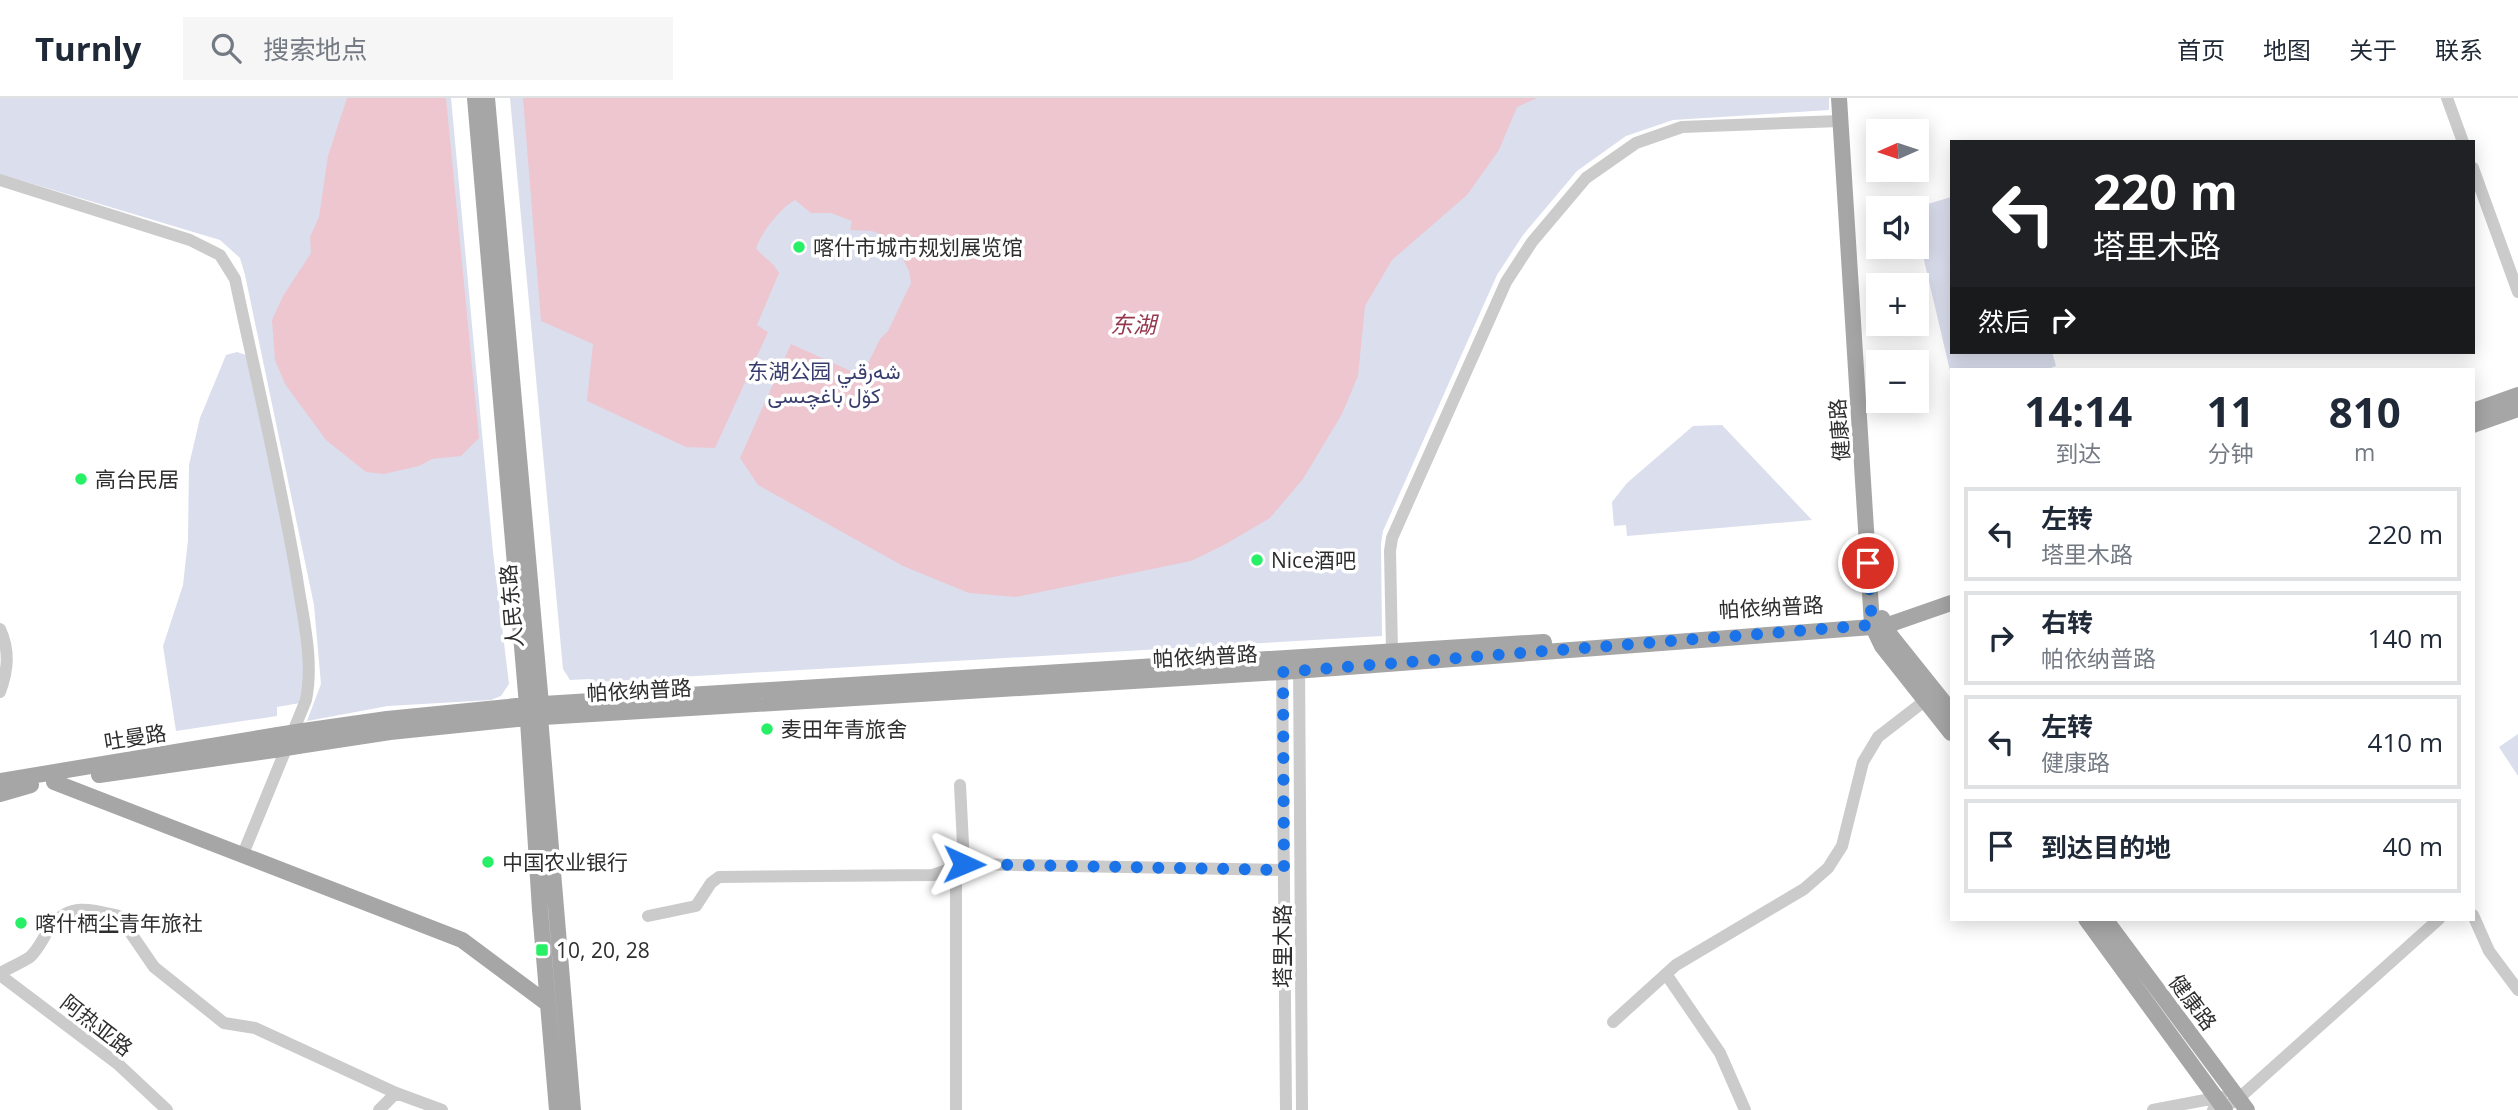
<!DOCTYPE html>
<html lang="zh">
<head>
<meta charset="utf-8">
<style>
	body { margin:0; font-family:"Open Sans",Vazirmatn,"Noto Sans SC",sans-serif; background:#f6f6f7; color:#1f2937; height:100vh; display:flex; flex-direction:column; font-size:26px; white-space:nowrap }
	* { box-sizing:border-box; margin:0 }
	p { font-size:23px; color:#747a83 }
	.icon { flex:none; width:38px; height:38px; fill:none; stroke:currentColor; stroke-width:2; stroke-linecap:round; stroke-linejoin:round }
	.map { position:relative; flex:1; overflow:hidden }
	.sheet { position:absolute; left:1950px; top:270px; width:525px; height:553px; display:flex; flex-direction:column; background:#fff; border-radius:0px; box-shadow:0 4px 18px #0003 }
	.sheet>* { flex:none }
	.top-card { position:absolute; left:1950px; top:42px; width:525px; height:214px; border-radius:0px; box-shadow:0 4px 18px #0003; background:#202124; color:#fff; overflow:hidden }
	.needle { width:46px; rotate:267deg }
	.buttons { position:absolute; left:1866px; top:21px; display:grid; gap:14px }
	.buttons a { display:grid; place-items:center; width:63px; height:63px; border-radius:0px; background:#fff; box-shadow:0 4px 18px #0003; font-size:35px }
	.pin { position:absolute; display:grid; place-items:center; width:60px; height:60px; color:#fff; margin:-30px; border:4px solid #fff; border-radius:50%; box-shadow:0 2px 7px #0007 }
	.me { position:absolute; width:77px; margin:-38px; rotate:91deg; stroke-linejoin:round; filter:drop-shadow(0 0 5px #0008) }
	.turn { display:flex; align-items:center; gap:24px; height:147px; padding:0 28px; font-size:32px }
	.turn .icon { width:91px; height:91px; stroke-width:2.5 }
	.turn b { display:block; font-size:49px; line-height:60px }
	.then { display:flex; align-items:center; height:66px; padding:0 28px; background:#0003; gap:14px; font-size:26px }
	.eta { display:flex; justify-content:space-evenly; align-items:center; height:119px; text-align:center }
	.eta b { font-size:42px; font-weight:700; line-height:49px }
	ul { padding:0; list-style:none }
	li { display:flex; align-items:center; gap:21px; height:94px; margin:0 14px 10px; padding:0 14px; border:4px solid #e0e1e3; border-radius:0px }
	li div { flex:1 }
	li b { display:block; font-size:26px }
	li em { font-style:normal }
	header { display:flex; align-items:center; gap:42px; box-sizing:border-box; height:98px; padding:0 35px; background:#fff; border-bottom:2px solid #e0e1e3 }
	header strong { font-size:33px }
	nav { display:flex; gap:38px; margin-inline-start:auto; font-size:24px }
	.search { width:490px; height:63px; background:#f6f6f7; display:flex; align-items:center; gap:18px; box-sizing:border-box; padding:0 24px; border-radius:0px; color:#747a83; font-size:26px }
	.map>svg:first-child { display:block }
	.green { fill:#dbdeed }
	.water { fill:#edc6cf }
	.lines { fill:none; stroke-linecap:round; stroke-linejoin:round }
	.minor { stroke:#cbcbcb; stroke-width:12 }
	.major { stroke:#a6a6a6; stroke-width:16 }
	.major-bridge { stroke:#a6a6a6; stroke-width:16 }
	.route { stroke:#1a73e8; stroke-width:12; stroke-dasharray:0 21.6 }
	.poi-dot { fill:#27ef66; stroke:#fff; stroke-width:2.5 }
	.labels { text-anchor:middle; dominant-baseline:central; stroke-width:7; stroke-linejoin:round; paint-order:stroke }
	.poi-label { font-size:21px; fill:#2e2e2e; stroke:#fff; text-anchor:start }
	.park-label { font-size:21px; fill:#393d6d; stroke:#fff }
	.street-label { font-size:21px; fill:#2e2e2e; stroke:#fff }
	.water-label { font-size:23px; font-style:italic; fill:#95384d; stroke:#fff }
</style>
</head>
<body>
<header>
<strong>Turnly</strong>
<div class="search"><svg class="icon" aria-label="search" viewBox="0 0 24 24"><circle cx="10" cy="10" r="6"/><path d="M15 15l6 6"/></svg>搜索地点</div>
<nav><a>首页</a><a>地图</a><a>关于</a><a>联系</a></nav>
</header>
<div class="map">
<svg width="2518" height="1012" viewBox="0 0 2518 1012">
	<rect width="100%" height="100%" fill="#fff"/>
	<!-- green -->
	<path class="green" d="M 0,0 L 451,0 L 493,454 L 509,586 L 501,598 L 491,602 L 388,608 L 307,623 L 321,586 L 314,507 L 245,177 L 240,160 L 220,142 L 0,76 Z
		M 510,0 L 1829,0 L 1829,12 L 1673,22 L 1626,38 L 1577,73 L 1523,137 L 1497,177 L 1383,433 L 1381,446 L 1382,538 L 595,584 L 590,581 L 570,582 L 563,571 Z
		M 1951,99 L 1951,254 L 2052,254 L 2056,268 L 2048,271 L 1951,271 L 1951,277 L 1916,128 L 1916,115 L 1921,108 Z
		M 237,254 L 246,257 L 292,470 L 304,559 L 305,579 L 300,605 L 277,609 L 277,618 L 176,633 L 163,548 L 183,487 L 188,442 L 189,367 L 200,320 L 226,257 Z
		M 1722,327 L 1812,422 L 1627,438 L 1626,427 L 1614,428 L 1612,404 L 1627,385 L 1693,328 Z
		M 2518,636 L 2518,678 L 2499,649 Z"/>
	<!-- water -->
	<path class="water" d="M 347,0 L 446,0 L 479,340 L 461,358 L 432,361 L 419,368 L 384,376 L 366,374 L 326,342 L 285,286 L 275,262 L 272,222 L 283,198 L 311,155 L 310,139 L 319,119 L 328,58 Z
		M 523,0 L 1537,0 L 1517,9 L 1499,52 L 1467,97 L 1392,162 L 1365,208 L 1358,278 L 1342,316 L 1303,381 L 1270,420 L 1224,447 L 1191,463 L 1016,499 L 969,495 L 903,468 L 758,387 L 740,360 L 791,246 L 862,278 L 880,241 L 888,233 L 911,185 L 909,173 L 892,140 L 872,133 L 850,132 L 852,123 L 831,115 L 811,115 L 795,102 C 780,110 762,134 756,150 C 763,160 773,163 779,175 L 757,227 L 768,234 L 715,350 L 686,349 L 587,303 L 593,246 L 541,223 Z"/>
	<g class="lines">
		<!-- minor -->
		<path class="minor" d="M 2447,0 L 2463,44
			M 2473,70 L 2518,194
			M 0,82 L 190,142 L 220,157 L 235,181 C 256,280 280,380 297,480 C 303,521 314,561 306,602 L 243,756
			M 0,531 C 10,553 8,572 0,594
			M 1392,553 L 1390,453 L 1392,440 L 1506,184 L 1532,144 L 1586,80 L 1636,45 L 1682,29 L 1840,23
			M 1299,564 L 1302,1012
			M 1282,566 L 1286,1012
			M 960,687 L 964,766
			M 956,770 L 956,1012
			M 2473,817 L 2489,853 L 2518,892
			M 648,818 L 696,808 L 711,785 L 719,779 L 933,777 L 964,766 L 1284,772
			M 0,875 C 9,870 21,865 30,859 C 40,850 44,837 52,827 C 71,804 94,812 119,818 L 154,869 L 224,925 L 255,930 L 396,995 L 442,1012
			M 1666,876 L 1720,955 L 1745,1012
			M 0,877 L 119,967 L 167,1012
			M 1613,924 L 1676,867 L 1804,791 L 1828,770 L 1842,748 L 1863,664 L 1878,639 L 1931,598
			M 379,1012 L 396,995
			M 2153,1012 L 2221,999
			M 2213,1012 L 2223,1010 L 2238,1001 L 2439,821"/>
		<!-- major -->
		<path class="major" d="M 475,0 L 527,607 L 540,812 L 557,1012
			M 487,0 L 541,606 L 540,619 L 573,1012
			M 1839,0 L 1872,527 L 1882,548 L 1951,635
			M 2473,313 L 2518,297
			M 2473,327 L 2518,311
			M 1882,520 L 1891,538 L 1951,613
			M 303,633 L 387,621 L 527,607 L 1544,544
			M 298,648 L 390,634 L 527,620 L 1282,574 L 1885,528 L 1951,505
			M 99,677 L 274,652
			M 0,683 L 278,637
			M 54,684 L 462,842 L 548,906
			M 0,696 L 31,687
			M 2086,821 L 2225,1012
			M 2105,821 L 2247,1012"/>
		<!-- major-bridge -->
		<path class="major-bridge" d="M 278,637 L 303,633
			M 274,652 L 298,648"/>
	</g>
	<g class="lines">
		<!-- route -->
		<path class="route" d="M 964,766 L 1284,772 L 1283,574 L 1872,527 L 1868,465"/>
	</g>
	<!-- markers -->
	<g class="poi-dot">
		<circle cx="799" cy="149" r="7"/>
		<circle cx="81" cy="381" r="7"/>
		<circle cx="1257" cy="462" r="7"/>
		<circle cx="767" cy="631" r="7"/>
		<circle cx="488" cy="764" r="7"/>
		<circle cx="21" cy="825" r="7"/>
		<rect x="535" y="845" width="14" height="14" rx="3.5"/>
	</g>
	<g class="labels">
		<!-- poi labels -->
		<g class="poi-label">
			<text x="813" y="149">喀什市城市规划展览馆</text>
			<text x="95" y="381">高台民居</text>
			<text x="1271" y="462">Nice酒吧</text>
			<text x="781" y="631">麦田年青旅舍</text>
			<text x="502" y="764">中国农业银行</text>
			<text x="35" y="825">喀什栖尘青年旅社</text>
			<text x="556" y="852">10, 20, 28</text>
		</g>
		<!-- park labels -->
		<g class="park-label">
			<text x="824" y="273">东湖公园 شەرقىي<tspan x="824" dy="24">كۆل باغچىسى</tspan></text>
		</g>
		<!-- street labels -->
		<g class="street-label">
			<text transform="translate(1839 332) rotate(-94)">健康路</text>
			<text transform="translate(511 508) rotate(-95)">人民东路</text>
			<text transform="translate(1771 509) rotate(-3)">帕依纳普路</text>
			<text transform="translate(1205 558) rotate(-3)">帕依纳普路</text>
			<text transform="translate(639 592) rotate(-3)">帕依纳普路</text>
			<text transform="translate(135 639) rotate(-9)">吐曼路</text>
			<text transform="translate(1282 848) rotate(-90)">塔里木路</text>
			<text transform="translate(2193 904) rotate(53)">健康路</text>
			<text transform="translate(97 927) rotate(38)">阿热亚路</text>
		</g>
		<!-- water labels -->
		<g class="water-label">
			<text x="1133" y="226">东湖</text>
		</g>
	</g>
</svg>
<div class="buttons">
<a><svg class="needle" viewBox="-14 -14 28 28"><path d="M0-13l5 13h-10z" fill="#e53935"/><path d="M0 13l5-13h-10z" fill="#747a83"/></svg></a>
<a><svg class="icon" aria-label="sound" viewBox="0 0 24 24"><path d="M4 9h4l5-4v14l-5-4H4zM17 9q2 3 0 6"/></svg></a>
<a>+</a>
<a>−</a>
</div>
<div class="pin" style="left:1868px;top:465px;background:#d93025"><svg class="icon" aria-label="arrive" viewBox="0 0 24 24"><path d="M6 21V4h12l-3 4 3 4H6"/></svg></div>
<svg class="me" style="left:964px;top:766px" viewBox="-20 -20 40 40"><path d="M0-17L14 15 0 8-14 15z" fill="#1a73e8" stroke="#fff" stroke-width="4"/></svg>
<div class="top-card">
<div class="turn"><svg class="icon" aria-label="left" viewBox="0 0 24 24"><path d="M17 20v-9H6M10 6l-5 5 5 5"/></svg><div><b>220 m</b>塔里木路</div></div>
<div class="then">然后<svg class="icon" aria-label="right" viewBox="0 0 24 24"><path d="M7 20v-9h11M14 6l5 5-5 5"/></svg></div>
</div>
<section class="sheet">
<div class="eta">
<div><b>14:14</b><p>到达</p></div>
<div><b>11</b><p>分钟</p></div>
<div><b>810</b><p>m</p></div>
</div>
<ul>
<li><svg class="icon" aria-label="left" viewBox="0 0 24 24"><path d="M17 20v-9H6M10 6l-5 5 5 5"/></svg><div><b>左转</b><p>塔里木路</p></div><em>220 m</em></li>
<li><svg class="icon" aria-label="right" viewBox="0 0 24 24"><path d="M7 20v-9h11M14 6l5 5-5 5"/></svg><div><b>右转</b><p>帕依纳普路</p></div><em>140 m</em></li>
<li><svg class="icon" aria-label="left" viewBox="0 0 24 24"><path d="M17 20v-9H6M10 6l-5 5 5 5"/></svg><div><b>左转</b><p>健康路</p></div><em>410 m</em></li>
<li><svg class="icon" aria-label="arrive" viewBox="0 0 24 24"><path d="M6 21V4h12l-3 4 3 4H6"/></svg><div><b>到达目的地</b></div><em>40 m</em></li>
</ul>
</section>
</div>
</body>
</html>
